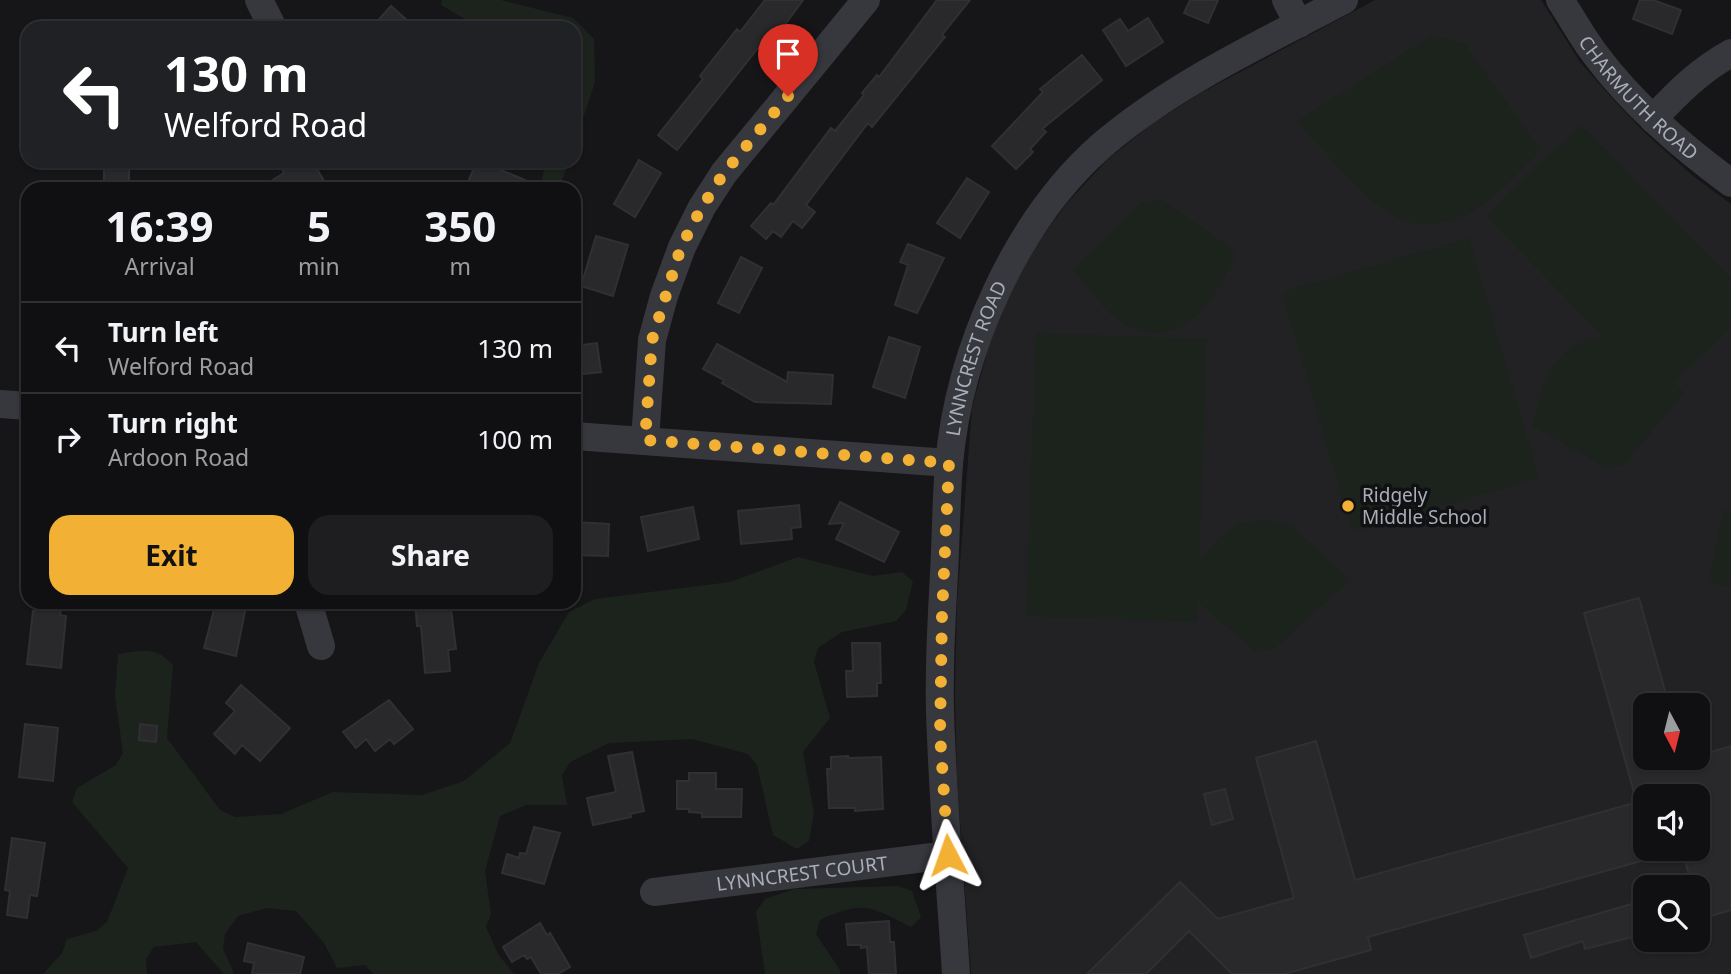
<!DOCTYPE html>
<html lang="en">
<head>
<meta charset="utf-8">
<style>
	body { margin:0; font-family:"Noto Sans",sans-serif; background:#1e1e20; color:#f1f3f6; height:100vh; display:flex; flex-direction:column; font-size:26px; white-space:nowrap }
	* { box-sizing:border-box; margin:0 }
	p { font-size:23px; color:#9c9d9f }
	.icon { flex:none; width:38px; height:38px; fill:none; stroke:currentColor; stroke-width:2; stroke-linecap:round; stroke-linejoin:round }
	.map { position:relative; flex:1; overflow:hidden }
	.side { position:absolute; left:21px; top:182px; width:560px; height:427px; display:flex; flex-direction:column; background:#101012; border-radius:21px; box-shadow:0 2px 5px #0004,0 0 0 2px #303032 }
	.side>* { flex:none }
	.hud { position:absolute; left:21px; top:21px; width:560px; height:147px; border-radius:21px; box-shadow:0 2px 5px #0004,0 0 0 2px #303032; background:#202124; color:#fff; overflow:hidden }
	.needle { width:46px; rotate:173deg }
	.buttons { position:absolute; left:1633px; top:693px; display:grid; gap:14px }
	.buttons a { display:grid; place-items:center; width:77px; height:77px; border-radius:14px; background:#101012; box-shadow:0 2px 5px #0004,0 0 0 2px #303032; font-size:35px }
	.pin { position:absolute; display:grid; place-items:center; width:60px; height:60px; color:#fff; margin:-72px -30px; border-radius:50% 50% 50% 0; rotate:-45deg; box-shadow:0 0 7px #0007 }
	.pin .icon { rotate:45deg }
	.me { position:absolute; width:77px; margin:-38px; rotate:356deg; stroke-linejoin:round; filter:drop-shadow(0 0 5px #0008) }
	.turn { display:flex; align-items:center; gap:24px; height:147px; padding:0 28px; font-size:32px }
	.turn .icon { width:91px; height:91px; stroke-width:2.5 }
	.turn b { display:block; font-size:49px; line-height:60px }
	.eta { display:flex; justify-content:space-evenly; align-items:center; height:119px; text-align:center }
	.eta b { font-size:42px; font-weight:700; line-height:49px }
	.primary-button { display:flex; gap:14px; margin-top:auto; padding:14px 28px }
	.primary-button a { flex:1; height:80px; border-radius:21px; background:#f2b134; color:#111; font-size:28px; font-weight:700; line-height:80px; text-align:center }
	.primary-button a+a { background:#1e1e20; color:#f1f3f6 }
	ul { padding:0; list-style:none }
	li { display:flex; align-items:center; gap:21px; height:91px; padding:0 28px; border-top:2px solid #303032 }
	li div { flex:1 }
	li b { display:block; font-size:26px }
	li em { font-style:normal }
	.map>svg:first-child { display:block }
	.built { fill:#222225; fill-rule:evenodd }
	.green { fill:#1c231d }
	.building { fill:#29292c; stroke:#303034; stroke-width:2 }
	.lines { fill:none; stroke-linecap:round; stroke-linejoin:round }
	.minor { stroke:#37383d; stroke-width:28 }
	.route { stroke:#f2b134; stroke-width:12; stroke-dasharray:0 21.6 }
	.poi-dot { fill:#f2b134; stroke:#111113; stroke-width:2.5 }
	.labels { text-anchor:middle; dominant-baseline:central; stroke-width:7; stroke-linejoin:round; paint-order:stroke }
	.street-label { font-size:19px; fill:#a8adb8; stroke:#111113 }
	.poi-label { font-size:19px; fill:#a8adb8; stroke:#111113; text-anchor:start }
</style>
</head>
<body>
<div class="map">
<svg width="1731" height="974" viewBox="0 0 1731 974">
	<rect width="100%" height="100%" fill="#161618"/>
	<!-- built -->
	<path class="built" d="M 1375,0 L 1541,0 L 1580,62 L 1610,96 L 1644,132 L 1693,176 L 1731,204 L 1731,974 L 971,974 L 957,780 L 955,691 L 957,603 L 972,408 L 989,345 L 1007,296 L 1035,246 L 1068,202 L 1108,159 L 1152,124 L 1199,94 ZM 1645,705 L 1698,705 L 1698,758 L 1645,758 ZM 1645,796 L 1698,796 L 1698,849 L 1645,849 ZM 1645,887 L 1698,887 L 1698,940 L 1645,940 Z"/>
	<!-- green -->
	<path class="green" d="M 442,0 L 501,0 L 573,18 L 594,39 L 595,82 L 574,146 L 574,28 L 480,28 L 441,5 Z
		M 1431,36 L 1464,43 L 1541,150 C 1521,170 1502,192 1478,208 C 1457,222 1426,230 1402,220 C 1366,205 1324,149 1297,121 Z
		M 1581,125 L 1731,278 L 1731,327 L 1674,382 L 1684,393 L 1624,465 L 1606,468 L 1532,425 C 1543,389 1544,358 1582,342 C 1588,339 1597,338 1603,336 L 1486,216 Z
		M 547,161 L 569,161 L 559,189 L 539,189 Z
		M 1162,200 L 1237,252 C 1227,269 1219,290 1207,305 C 1181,336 1145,344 1113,316 C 1098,303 1086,285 1073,270 L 1142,202 Z
		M 1469,238 L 1539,478 L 1352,532 L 1282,292 Z
		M 1036,333 L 1207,339 L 1199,563 L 1220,536 L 1241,523 L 1269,519 L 1294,528 L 1350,580 L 1273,650 L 1256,652 L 1198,602 L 1197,622 L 1026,616 Z
		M 1724,510 L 1731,511 L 1731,587 L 1708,581 Z
		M 798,557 L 873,576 L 902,572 L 913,581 L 906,610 L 896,621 L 842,632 L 818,648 L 814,662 L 830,718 L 803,752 L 814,813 L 809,841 L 797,849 L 773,835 L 757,765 L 748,754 L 692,739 L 609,743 L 570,762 L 562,775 L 567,805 L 526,805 L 500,816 L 485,871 L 491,914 L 486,927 L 498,954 L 514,974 L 373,974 L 365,965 L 337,968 L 324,943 L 296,911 L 267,908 L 238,916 L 225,934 L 223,948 L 234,974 L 224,974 L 196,942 L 154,947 L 146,959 L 147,974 L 43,974 L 62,953 L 67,939 L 96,931 L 107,922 L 128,868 L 72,802 L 77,788 L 116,765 L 123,753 L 115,696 L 118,654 C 142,651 155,645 173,665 L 167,738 L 220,810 L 235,817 L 281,814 L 333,792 L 422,795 L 464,781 L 510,743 L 539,663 L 569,612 L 595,599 L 730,582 Z
		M 898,886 L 912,891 L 921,917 L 911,927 C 870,906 863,900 820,920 L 816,934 L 840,970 L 840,974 L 765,974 L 756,912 L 765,899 L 794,889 Z"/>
	<!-- building -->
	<path class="building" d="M 765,0 L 803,0 L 779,33 L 773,29 L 677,150 L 658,135 L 703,79 L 700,76 L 737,29 L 740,32 Z
		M 937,0 L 970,0 L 942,35 L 945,37 L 872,127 L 868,123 L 806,205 L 815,212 L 802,228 L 793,221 L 781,237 L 773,231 L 766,239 L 751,226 L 771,203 L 773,205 L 831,128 L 835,131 L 864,95 L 862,93 L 877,75 L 879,77 Z
		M 1190,0 L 1218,0 L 1208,23 L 1184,13 Z
		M 1640,0 L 1653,0 L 1681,10 L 1672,34 L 1633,19 Z
		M 391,6 L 416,28 L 371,28 Z
		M 1148,18 L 1163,42 L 1126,66 L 1103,30 L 1120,19 L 1128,31 Z
		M 1082,55 L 1102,80 L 1042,129 L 1046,132 L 1030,149 L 1033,152 L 1016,169 L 992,146 L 1043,92 L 1040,89 Z
		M 639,160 L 661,173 L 635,217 L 614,204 Z
		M 104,161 L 129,161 L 129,184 L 104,184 Z
		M 294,161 L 312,161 L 329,189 L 258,189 L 284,173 L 282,169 Z
		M 477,161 L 504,161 L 501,170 L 546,189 L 465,189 Z
		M 967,178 L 989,192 L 960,238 L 937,223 Z
		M 596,236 L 628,245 L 613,296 L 581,286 Z
		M 908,244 L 944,258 L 917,313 L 895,305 L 908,265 L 900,262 Z
		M 741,257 L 762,268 L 739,313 L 718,303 Z
		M 889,337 L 920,347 L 905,398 L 873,387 Z
		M 597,343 L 601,372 L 574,375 L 574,346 Z
		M 717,344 L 787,382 L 788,372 L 833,375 L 831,404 L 755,402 L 722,383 L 724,380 L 703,369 Z
		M 840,502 L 899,532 L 884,562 L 836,539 L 844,523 L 829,524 Z
		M 799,505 L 801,527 L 791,528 L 792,539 L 741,544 L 738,511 Z
		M 693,507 L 699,539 L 648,551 L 641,517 Z
		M 574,522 L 609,524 L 608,556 L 574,555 Z
		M 1639,598 L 1669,705 L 1645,705 L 1645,758 L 1698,758 L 1698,756 L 1731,746 L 1731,910 L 1701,919 L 1698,906 L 1698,887 L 1692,887 L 1682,849 L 1698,849 L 1698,796 L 1635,796 L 1584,613 Z
		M 36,602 L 62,602 L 60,615 L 66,616 L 61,668 L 27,664 L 33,611 L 35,611 Z
		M 216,602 L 247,602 L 236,656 L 204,648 Z
		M 415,602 L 450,602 L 456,649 L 448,650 L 450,671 L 425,673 L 421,626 L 417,626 Z
		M 852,643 L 880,643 L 881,683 L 877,683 L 877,696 L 847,697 L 846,671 L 853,671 Z
		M 241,685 L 290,728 L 260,761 L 242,745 L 235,754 L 214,734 L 235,711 L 226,703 Z
		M 389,700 L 413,729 L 394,744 L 390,739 L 375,751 L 366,739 L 356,748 L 343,732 Z
		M 25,724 L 58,728 L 53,781 L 19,777 Z
		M 140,724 L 157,726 L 156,742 L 139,740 Z
		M 1316,741 L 1355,880 L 1645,800 L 1645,860 L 1368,937 L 1371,950 L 1284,974 L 1232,974 L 1189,931 L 1146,974 L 1087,974 L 1180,882 L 1218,919 L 1294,898 L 1256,758 Z
		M 632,752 L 644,811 L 630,814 L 631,817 L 593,825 L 587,798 L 616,792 L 608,756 Z
		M 848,756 L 848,758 L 881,757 L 883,809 L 855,811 L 855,808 L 829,808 L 827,769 L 831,769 L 831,757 Z
		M 689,773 L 716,773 L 716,789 L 742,789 L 741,817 L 702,817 L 702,813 L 689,812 L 689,809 L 677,809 L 677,781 L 689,781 Z
		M 1225,789 L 1233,819 L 1212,825 L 1204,794 Z
		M 534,827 L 560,833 L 544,884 L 502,873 L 507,854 L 519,858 L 520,853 L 526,854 Z
		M 12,838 L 45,843 L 37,896 L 30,895 L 27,918 L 7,915 L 10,891 L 5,890 Z
		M 1635,903 L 1644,934 L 1585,949 L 1583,941 L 1531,958 L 1524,935 Z
		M 889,921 L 890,942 L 894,942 L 896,974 L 869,974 L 867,947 L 861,948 L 861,945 L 848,945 L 846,924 Z
		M 540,923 L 547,935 L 550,933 L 570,967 L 558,974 L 541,974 L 531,957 L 527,959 L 524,955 L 512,962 L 503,947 Z
		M 248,943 L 304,957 L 300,974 L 252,974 L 254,963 L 244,961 Z"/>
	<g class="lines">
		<!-- minor -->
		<g class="minor">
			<path d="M 259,0 L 273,28"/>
			<path d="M 1286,0 L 1299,24"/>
			<path id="s1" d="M 1560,0 C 1572,18 1582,37 1595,54 C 1633,105 1681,146 1731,183"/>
			<path d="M 1653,119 C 1677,93 1700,70 1731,53"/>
			<path d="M 0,404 L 28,406"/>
			<path d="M 574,436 L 949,463"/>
			<path d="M 645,440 L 652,340 L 664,296 L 682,247 L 702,207 L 724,173 L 866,0"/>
			<path d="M 308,602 L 321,646"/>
			<path id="s2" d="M 654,892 L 948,855"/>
			<path id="s3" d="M 956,974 C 951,895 944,816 941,737 C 938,683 941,628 944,574 C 946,538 946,500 949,464 C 959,351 1015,222 1101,146 C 1173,84 1261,44 1344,0"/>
		</g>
	</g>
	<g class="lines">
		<!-- route -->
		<path class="route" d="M 788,96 L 724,173 L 702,207 L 681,247 L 652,340 L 645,440 L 949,463 L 942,615 L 940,734 L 948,855"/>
	</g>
	<!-- markers -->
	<circle class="poi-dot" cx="1348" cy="506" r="7"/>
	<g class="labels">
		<!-- street labels -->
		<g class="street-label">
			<text stroke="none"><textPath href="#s1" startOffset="126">CHARMUTH ROAD</textPath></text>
			<text stroke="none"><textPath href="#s3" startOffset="620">LYNNCREST ROAD</textPath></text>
			<text stroke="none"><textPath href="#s2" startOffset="149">LYNNCREST COURT</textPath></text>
		</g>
		<!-- poi labels -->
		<g class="poi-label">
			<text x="1362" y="495">Ridgely<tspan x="1362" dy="22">Middle School</tspan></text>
		</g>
	</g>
</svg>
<div class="buttons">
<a><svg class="needle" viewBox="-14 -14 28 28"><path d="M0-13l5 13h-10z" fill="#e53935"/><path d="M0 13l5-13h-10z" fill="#9c9d9f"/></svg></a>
<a><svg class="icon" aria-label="sound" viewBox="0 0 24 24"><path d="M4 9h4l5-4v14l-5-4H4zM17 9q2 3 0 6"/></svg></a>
<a><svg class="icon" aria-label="search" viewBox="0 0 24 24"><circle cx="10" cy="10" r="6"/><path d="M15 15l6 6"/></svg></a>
</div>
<div class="pin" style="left:788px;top:96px;background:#d93025"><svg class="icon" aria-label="arrive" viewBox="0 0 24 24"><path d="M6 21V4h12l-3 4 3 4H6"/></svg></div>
<svg class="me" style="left:948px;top:855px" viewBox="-20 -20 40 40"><path d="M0-17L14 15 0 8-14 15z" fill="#f2b134" stroke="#fff" stroke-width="4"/></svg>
<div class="hud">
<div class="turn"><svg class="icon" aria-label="left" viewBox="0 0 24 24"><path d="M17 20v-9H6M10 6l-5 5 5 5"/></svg><div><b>130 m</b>Welford Road</div></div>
</div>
<section class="side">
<div class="eta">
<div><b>16:39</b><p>Arrival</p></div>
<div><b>5</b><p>min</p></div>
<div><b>350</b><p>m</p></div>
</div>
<ul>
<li><svg class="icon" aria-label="left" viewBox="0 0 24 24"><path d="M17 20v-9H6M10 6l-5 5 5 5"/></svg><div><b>Turn left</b><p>Welford Road</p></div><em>130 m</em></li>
<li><svg class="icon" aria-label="right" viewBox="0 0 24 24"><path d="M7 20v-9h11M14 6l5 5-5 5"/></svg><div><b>Turn right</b><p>Ardoon Road</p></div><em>100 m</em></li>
</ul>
<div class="primary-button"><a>Exit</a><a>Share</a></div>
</section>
</div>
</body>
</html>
